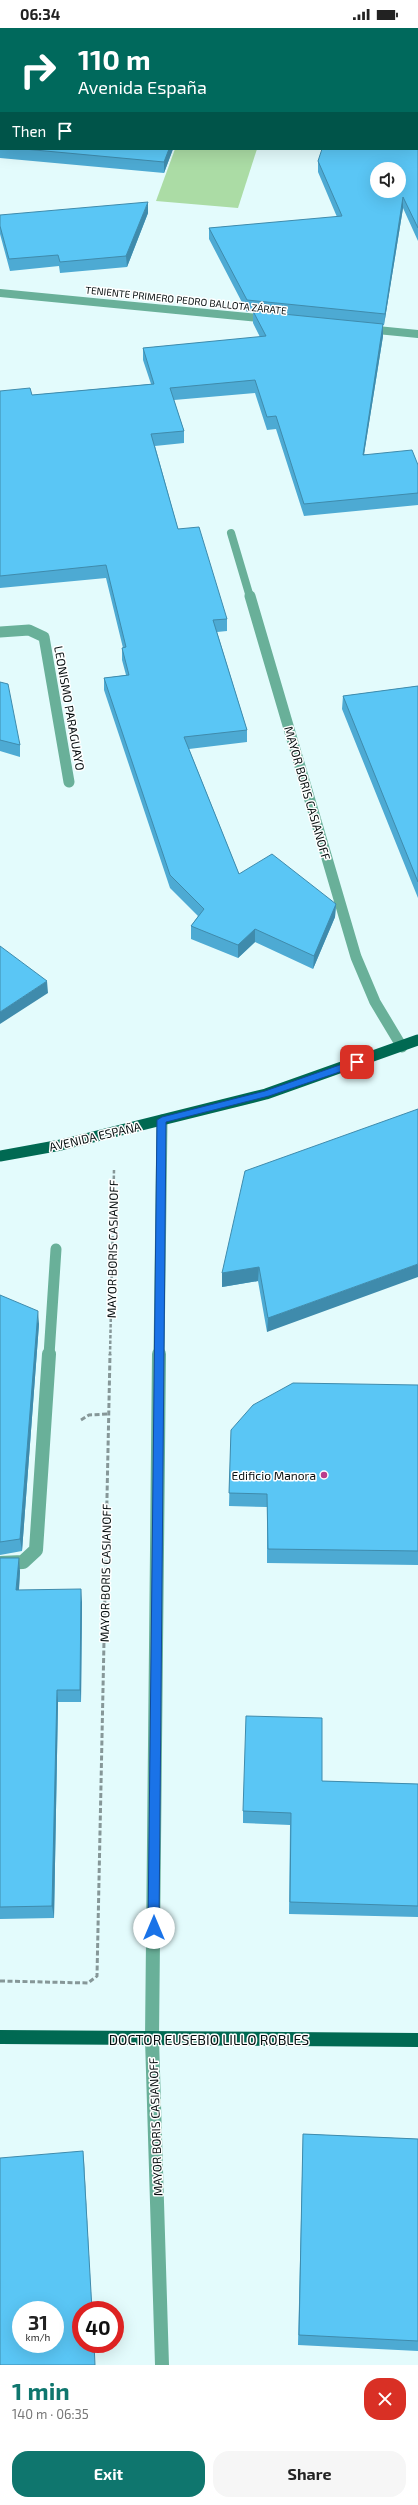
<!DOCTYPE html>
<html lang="en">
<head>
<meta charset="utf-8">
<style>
	body { margin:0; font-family:"Exo 2",sans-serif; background:#f6f6f6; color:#222; height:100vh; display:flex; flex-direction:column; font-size:15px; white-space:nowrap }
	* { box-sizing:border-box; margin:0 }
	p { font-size:13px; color:#767676 }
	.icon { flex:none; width:22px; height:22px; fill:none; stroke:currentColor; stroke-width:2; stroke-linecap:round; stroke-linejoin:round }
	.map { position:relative; height:2337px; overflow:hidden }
	.panel { display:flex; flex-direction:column; background:#fff; flex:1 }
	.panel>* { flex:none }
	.banner { position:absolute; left:0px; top:0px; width:418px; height:122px; box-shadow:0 4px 16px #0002; background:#00695c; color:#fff; overflow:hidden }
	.buttons { position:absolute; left:370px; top:134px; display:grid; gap:8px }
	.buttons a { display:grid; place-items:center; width:36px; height:36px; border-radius:50%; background:#fff; box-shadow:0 4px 16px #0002; font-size:20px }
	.speed { position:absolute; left:12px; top:2273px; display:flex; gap:8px; font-size:20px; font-weight:700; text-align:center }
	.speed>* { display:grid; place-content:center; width:52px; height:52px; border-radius:50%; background:#fff; box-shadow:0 4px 16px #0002; line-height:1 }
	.speed small { font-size:10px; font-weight:400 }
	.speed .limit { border:6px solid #d22; background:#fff; color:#111 }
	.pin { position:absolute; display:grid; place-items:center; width:34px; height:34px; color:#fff; margin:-17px; border-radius:8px; box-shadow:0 2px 6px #0006 }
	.me { position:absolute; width:44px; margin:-22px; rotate:0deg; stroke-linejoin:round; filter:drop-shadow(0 0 3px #0008) }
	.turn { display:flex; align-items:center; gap:14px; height:84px; padding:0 12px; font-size:18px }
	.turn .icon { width:52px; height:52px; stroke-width:2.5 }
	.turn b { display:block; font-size:28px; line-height:34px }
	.then { display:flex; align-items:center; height:38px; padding:0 12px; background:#0003; gap:8px; font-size:15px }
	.round { display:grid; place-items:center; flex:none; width:42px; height:42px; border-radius:16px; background:#f6f6f6 }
	.summary { display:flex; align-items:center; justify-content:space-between; height:68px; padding:0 12px }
	h1 { font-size:24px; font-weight:700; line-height:30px; color:#0f766e }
	.action { display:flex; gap:8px; margin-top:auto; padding:8px 12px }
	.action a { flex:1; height:46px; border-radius:16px; background:#0f766e; color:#fff; font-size:16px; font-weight:700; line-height:46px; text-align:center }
	.action a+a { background:#f6f6f6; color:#222 }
	.status { display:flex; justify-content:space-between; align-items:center; height:28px; padding:0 20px; background:#fff; direction:ltr }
	.status svg { height:11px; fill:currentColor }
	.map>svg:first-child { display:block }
	.green { fill:#abdca5 }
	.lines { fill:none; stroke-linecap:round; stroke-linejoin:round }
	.path-far1 { stroke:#869798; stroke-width:2.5; stroke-dasharray:3.5 2; stroke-linecap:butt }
	.path { stroke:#869798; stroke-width:3; stroke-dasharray:5 2.5; stroke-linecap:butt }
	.minor-far2 { stroke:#69b099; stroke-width:8 }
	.minor-far1 { stroke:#69b099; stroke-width:11 }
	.minor { stroke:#69b099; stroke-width:14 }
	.major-far1 { stroke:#006952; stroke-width:11 }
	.major { stroke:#006952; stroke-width:14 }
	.wall { fill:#4daad3 }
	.shaded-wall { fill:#3f8bac }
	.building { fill:#5ac6f5; stroke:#3f8bac; fill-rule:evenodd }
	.route { fill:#1a73e8; stroke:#114b97 }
	.poi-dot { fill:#bb3d8a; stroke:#fff; stroke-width:1.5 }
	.labels { text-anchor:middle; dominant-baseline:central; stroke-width:3; stroke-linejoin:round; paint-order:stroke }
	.far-street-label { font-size:10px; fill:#070f10; stroke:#fff }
	.street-label { font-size:12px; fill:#070f10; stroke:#fff }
	.poi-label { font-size:12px; fill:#070f10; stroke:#fff; text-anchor:end }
	.near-street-label { font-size:14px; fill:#070f10; stroke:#fff }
</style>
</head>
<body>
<div class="status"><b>06:34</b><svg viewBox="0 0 49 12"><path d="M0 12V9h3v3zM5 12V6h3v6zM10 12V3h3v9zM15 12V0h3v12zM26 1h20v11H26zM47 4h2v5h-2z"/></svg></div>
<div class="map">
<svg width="418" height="2337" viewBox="0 0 418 2337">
	<rect width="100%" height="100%" fill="#e3fbfc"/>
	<!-- green -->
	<path class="green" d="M 175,121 L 257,121 L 238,180 L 156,173 Z"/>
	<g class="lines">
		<!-- path-far1 -->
		<path class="path-far1" d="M 110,1327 L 114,1142"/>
		<!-- path -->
		<path class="path" d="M 81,1392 L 89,1387 L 109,1386
			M 0,1953 L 88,1955 L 97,1948 L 110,1326"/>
		<!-- minor-far2 -->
		<path class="minor-far2" d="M 0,265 L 269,291
			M 367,301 L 418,306
			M 231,505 L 250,569"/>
		<!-- minor-far1 -->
		<path class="minor-far1" d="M 250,568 L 356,929 L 375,974 L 402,1019
			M 0,604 L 29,602 L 44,609 L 69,754
			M 49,1327 L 56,1221
			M 159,1327 L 162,1092"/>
		<!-- minor -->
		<path class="minor" d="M 159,1326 L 152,2011 L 162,2337
			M 0,1535 L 23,1534 L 36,1522 L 49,1326"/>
		<!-- major-far1 -->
		<path class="major-far1" d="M 0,1128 L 61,1117 L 266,1066 L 418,1012"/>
		<!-- major -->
		<path class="major" d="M 0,2009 L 418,2012"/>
	</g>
	<!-- wall -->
	<path class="wall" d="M 418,0 L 418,213 L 403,180 L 384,297 L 383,297 L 383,308 L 364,426 L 418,437 L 418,477 L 304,488 L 276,401 L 267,402 L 255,365 L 174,372 L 184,403 L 184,415 L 155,418 L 178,501 L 227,591 L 227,603 L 217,604 L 247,702 L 247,714 L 189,721 L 239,846 L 336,876 L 335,889 L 313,941 L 255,914 L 238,930 L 191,911 L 191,898 L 198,888 L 170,860 L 104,662 L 104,650 L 126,647 L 122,632 L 122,620 L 123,620 L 106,550 L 0,560 L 0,363 L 32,367 L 151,356 L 143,332 L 143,320 L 260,309 L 253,295 L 253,284 L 247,284 L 209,211 L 209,200 L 337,189 L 318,144 L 318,133 Z
		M 1,83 L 1,121 L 173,121 L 164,145 L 0,130 L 0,85 Z
		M 148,185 L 127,239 L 60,245 L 59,238 L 10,243 L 0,206 L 0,187 Z
		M 0,654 L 20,717 L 20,729 L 0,723 Z
		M 418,658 L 418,870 L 342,681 L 343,668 Z
		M 418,1081 L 267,1304 L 258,1253 L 222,1259 L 222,1245 Z
		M 0,1267 L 39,1296 L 22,1523 L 0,1527 Z
		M 418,1357 L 418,1537 L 267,1535 L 267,1479 L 229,1478 L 231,1402 Z
		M 0,1530 L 20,1543 L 19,1562 L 82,1574 L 81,1674 L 58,1674 L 54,1890 L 0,1891 Z
		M 322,1753 L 418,1756 L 418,1889 L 289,1886 L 290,1797 L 243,1795 L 243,1783 Z
		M 303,2106 L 418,2111 L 418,2323 L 298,2317 Z"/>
	<!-- shaded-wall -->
	<path class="shaded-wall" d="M 169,121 L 173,121 L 164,145 L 164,134 Z
		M 403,169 L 403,180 L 384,297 L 385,286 Z
		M 148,174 L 148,185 L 127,239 L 126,228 Z
		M 383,296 L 383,308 L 362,439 L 363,427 Z
		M 336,876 L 335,889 L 313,941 L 314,928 Z
		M 255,901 L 255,914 L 238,930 L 238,917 Z
		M 47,953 L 48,965 L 0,996 L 0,984 Z
		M 418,1236 L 418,1249 L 267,1304 L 268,1290 Z
		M 259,1239 L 258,1253 L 222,1259 L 222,1245 Z
		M 38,1283 L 39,1296 L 22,1523 L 20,1511 Z
		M 19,1530 L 20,1543 L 18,1575 L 16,1562 Z
		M 81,1561 L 82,1574 L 81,1674 L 80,1662 Z
		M 57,1662 L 58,1674 L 54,1890 L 52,1878 Z
		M 83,2123 L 84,2133 L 92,2282 Z"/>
	<!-- building -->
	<path class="building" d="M 58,0 L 288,0 L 301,1 L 58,1 Z
		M 330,0 L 418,0 L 418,200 L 403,169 L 385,286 L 247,272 L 209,200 L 342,188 L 318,133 L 322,121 L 417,121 L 417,1 L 329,1 ZM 377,141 L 399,141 L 399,163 L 377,163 Z
		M 1,83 L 1,119 L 0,119 L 0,85 Z
		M 24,121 L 169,121 L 164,134 Z
		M 148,174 L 126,228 L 60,234 L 58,227 L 9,231 L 0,198 L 0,187 Z
		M 253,283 L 383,296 L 363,427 L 412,422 L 418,437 L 418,465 L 304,476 L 276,388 L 267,389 L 255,352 L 170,360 L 184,403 L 151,406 L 178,501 L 199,499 L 227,591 L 213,592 L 247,702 L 184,709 L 239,846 L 272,826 L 336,876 L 314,928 L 255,901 L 238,917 L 191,898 L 204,881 L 170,847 L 104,650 L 129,647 L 122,620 L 126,619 L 106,537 L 0,548 L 0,363 L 30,360 L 32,367 L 154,356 L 143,320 L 266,308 Z
		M 0,654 L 8,656 L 20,717 L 0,712 Z
		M 418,658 L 418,854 L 343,668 Z
		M 0,918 L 47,953 L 0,984 Z
		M 418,1081 L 418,1236 L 268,1290 L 259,1239 L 222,1245 L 245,1143 Z
		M 0,1267 L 38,1283 L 20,1511 L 0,1514 Z
		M 293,1355 L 418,1357 L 418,1523 L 268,1521 L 267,1466 L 229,1465 L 231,1402 L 253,1377 Z
		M 0,1530 L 19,1530 L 16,1562 L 81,1561 L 80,1662 L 57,1662 L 52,1878 L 0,1879 Z
		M 246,1688 L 322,1690 L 322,1753 L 418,1756 L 418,1878 L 290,1874 L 291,1785 L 243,1783 Z
		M 303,2106 L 418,2111 L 418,2313 L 299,2307 Z
		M 83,2123 L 92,2282 L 81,2282 L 81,2316 L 94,2316 L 95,2337 L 0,2337 L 0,2130 ZM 21,2282 L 55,2282 L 55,2316 L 21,2316 Z"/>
	<!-- route -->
	<path class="route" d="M 357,1031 L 360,1032 L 360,1037 L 269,1068 L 166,1094 L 159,1900 L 154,1906 L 148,1900 L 157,1092 L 162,1089 L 265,1063 Z"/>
	<!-- markers -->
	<circle class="poi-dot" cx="324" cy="1447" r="4"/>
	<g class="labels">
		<!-- far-street labels -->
		<g class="far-street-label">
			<text transform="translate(186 272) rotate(6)">TENIENTE PRIMERO PEDRO BALLOTA ZÁRATE</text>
		</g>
		<!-- street labels -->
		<g class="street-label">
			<text transform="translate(70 680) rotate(80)">LEONISMO PARAGUAYO</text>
			<text transform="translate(308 765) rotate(74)">MAYOR BORIS CASIANOFF</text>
			<text transform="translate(95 1108) rotate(-13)">AVENIDA ESPAÑA</text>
			<text transform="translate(112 1221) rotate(-89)">MAYOR BORIS CASIANOFF</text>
			<text transform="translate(105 1545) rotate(-89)">MAYOR BORIS CASIANOFF</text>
			<text transform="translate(155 2099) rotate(-92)">MAYOR BORIS CASIANOFF</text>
		</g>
		<!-- poi labels -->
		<g class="poi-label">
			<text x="316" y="1447">Edificio Manora</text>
		</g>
		<!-- near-street labels -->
		<g class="near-street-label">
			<text x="209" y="2011">DOCTOR EUSEBIO LILLO ROBLES</text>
		</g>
	</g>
</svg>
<div class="buttons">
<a><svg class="icon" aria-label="sound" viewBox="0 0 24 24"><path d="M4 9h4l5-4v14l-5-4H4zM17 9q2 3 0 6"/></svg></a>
</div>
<div class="speed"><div>31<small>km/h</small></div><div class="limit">40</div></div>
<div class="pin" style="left:357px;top:1034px;background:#d93025"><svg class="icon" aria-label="arrive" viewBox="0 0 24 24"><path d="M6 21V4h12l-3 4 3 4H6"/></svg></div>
<svg class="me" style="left:154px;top:1900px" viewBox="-20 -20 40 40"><circle r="19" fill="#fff"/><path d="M0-13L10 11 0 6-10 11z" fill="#1a73e8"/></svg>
<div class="banner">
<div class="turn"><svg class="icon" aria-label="right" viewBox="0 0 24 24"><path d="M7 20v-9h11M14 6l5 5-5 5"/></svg><div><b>110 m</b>Avenida España</div></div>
<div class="then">Then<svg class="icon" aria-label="arrive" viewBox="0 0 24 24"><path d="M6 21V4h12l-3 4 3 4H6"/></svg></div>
</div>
</div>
<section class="panel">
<div class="summary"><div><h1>1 min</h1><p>140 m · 06:35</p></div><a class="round" style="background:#d93025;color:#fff"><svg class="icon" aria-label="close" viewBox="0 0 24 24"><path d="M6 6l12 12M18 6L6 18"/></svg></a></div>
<div class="action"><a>Exit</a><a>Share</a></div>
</section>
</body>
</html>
